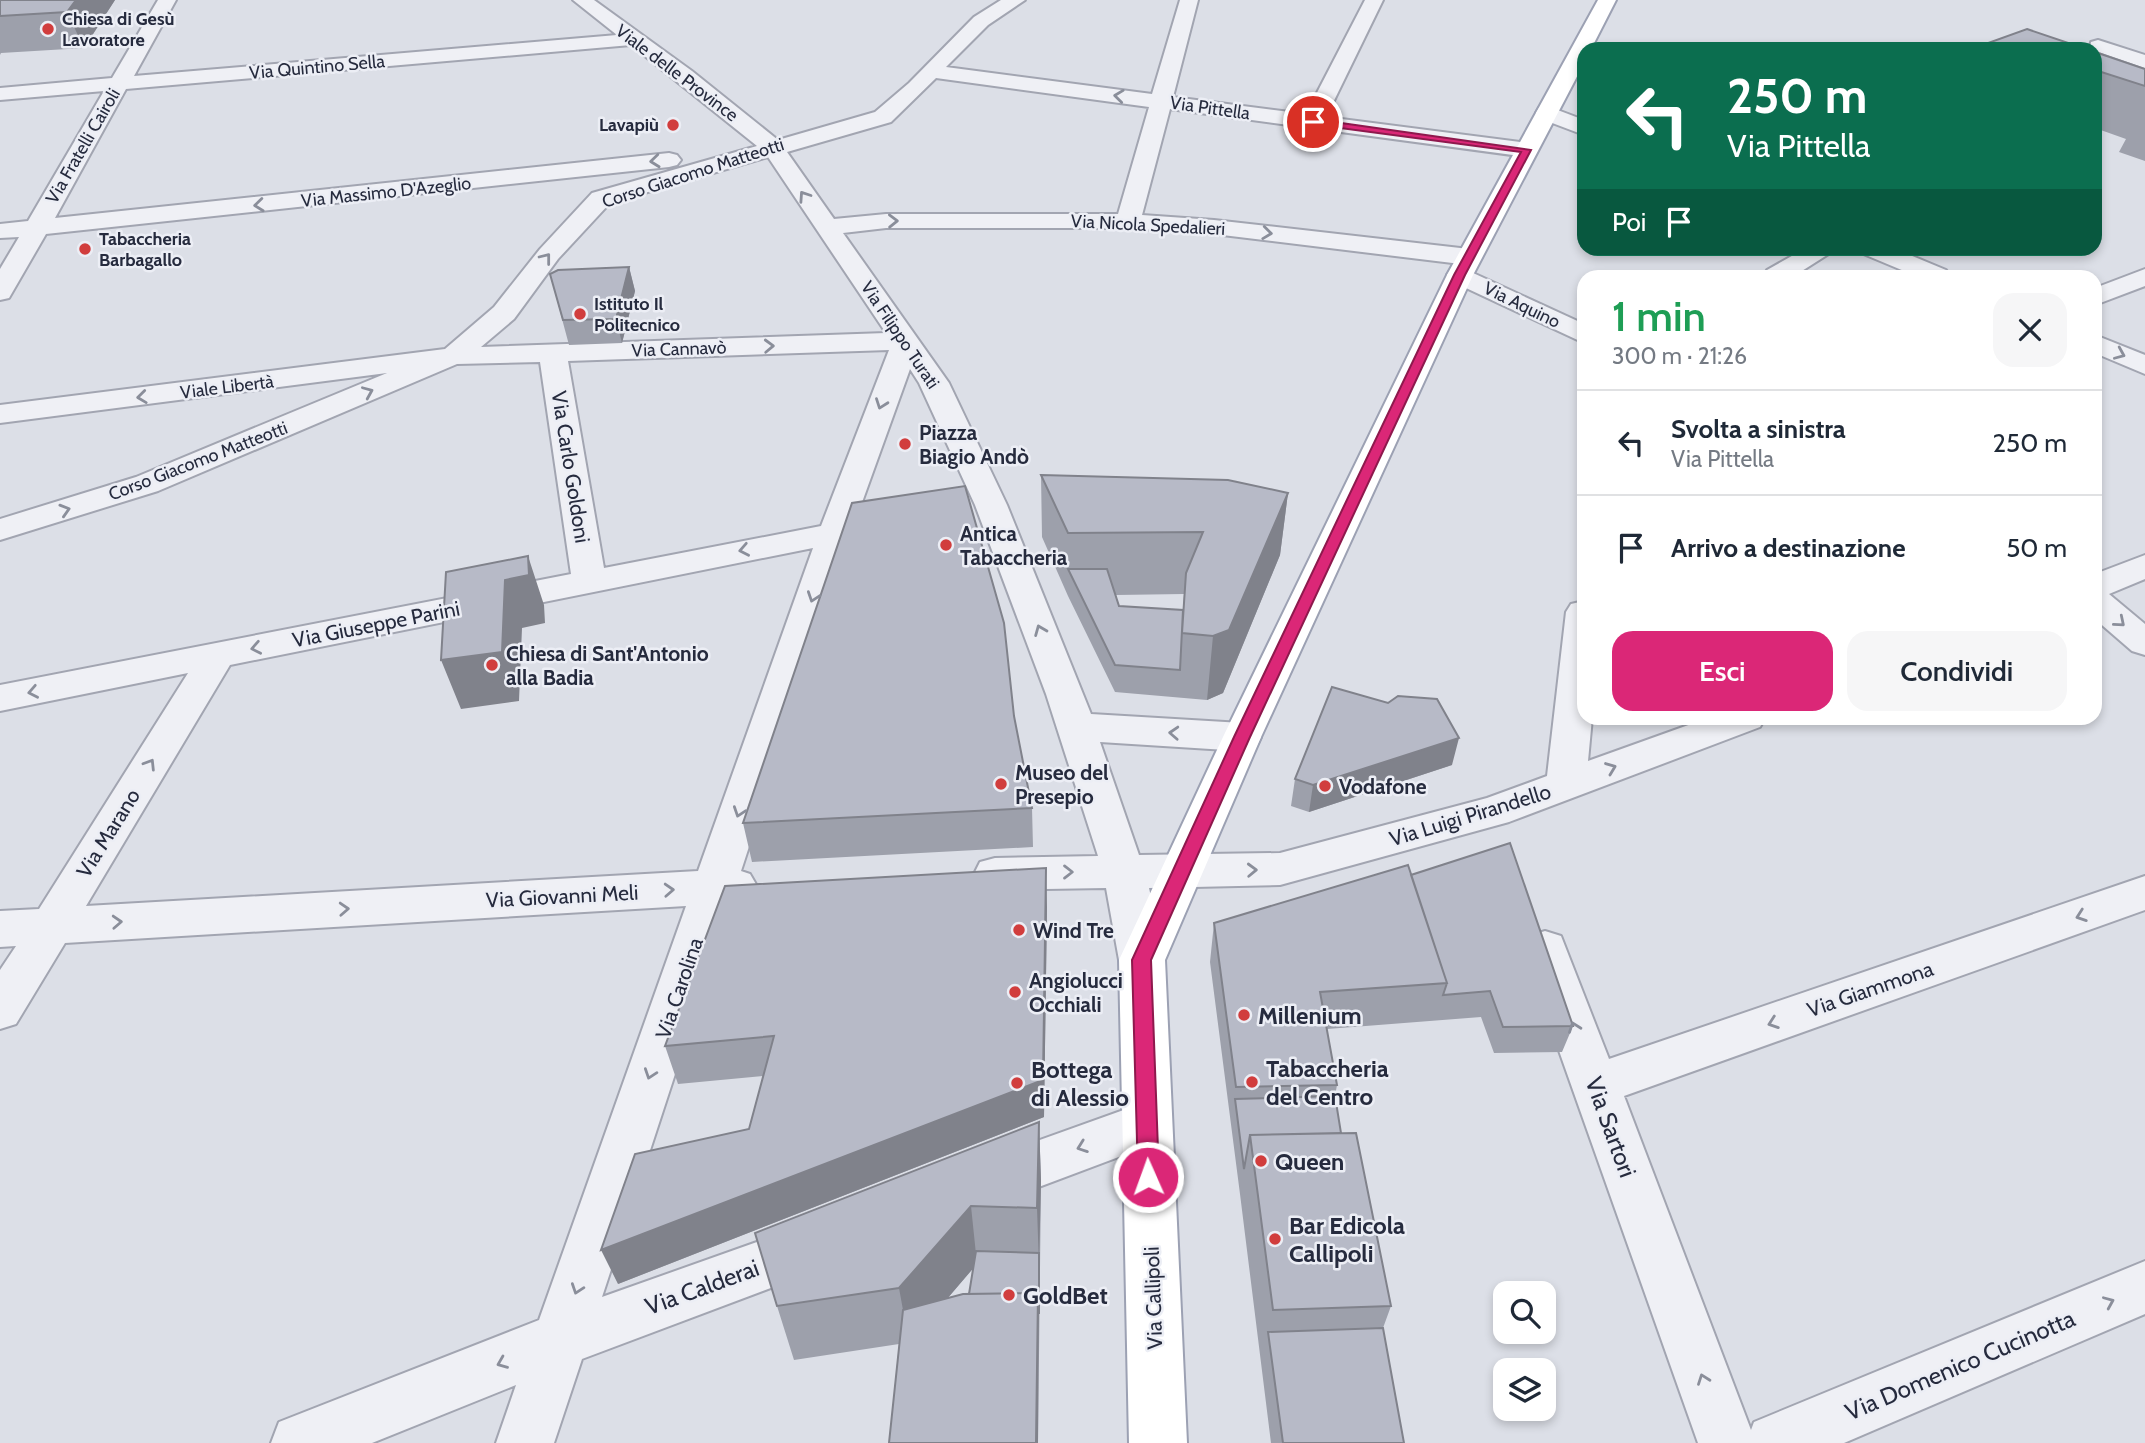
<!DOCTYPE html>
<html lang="it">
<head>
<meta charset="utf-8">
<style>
	body { margin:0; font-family:Cabin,sans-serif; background:#f6f6f7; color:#1f2937; height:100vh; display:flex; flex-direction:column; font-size:26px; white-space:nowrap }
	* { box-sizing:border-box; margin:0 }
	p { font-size:23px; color:#747a83 }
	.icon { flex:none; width:38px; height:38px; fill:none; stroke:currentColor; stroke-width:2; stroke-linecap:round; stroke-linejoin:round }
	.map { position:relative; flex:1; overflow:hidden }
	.drawer { position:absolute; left:1577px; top:270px; width:525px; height:455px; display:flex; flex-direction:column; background:#fff; border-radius:21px; box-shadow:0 4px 10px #0003 }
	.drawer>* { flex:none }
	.top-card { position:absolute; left:1577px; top:42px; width:525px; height:214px; border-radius:21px; box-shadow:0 4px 10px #0003; background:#0b6e4f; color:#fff; overflow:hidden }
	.buttons { position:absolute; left:1493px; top:1281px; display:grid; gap:14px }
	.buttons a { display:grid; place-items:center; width:63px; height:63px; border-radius:14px; background:#fff; box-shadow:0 4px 10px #0003; font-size:35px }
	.pin { position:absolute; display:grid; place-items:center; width:60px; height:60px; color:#fff; margin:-30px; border:4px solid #fff; border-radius:50%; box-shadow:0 2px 7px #0007 }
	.me { position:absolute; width:77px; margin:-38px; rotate:358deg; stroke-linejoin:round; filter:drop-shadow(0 0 5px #0008) }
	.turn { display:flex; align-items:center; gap:24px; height:147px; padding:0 35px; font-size:32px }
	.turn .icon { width:91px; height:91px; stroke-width:2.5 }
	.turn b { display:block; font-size:49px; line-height:60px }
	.then { display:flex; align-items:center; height:66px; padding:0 35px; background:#0003; gap:14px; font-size:26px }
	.round { display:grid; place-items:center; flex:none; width:74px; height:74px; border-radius:21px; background:#f6f6f7 }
	.overview { display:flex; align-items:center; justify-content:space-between; height:119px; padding:0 35px }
	h1 { font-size:42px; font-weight:600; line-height:52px; color:#1e9e55 }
	.action { display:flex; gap:14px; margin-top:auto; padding:14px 35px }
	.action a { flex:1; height:80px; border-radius:21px; background:#db2777; color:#fff; font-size:28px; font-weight:600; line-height:80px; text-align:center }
	.action a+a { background:#f6f6f7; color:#1f2937 }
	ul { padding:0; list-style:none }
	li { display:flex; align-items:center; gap:21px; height:105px; padding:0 35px; border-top:2px solid #e0e1e3 }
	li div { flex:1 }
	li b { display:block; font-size:26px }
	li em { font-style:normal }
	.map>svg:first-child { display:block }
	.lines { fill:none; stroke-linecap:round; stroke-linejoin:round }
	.minor-casing { stroke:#a2a5b1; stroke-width:4 }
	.major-casing { stroke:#9ca1b3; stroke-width:4 }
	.minor { fill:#eff0f5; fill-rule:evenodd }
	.major { fill:#fff; fill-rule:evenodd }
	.wall { fill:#9da0ab; fill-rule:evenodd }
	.shaded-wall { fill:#80828b }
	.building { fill:#b7bac7; stroke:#80828b; stroke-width:2 }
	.oneway { stroke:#8a8e9a }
	.route { fill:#db2777; stroke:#8e194d; stroke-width:2 }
	.poi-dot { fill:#d13d3d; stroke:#eceef5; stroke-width:2.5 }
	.labels { text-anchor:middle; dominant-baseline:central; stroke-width:5; stroke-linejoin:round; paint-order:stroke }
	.far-poi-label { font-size:18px; font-weight:bold; fill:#262b3e; stroke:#eceef5; text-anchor:start }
	.far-street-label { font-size:18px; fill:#262b3e; stroke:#eceef5 }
	.poi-label { font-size:21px; font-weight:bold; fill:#262b3e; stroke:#eceef5; text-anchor:start }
	.street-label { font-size:21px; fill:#262b3e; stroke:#eceef5 }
	.near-poi-label { font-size:24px; font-weight:bold; fill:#262b3e; stroke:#eceef5; text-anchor:start }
	.near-street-label { font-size:24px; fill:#262b3e; stroke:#eceef5 }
</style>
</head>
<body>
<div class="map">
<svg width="2145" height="1443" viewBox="0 0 2145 1443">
	<rect width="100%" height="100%" fill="#dcdfe7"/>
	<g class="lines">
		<defs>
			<path id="minor" d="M 158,0 L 176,0 L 134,76 L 617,35 L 573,0 L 594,0 L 692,71 L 778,140 L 875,112 L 909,83 L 974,17 L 1001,0 L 1025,0 L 988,25 L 946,67 L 1152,94 L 1180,0 L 1198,0 L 1173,97 L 1306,114 L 1365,0 L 1383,0 L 1326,117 L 1527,143 L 1535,145 L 1538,150 L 1535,155 L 1527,157 L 1170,109 L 1142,215 L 1214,220 L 1469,249 L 1478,252 L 1482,257 L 1478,262 L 1469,265 L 1214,234 L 1128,228 L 886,228 L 843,233 L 949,383 L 1007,505 L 1091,714 L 1242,723 L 1256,727 L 1261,737 L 1256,747 L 1242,751 L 1100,742 L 1139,855 L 1280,853 L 1487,798 L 1547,776 L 1566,612 L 1571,604 L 1584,601 L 1584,718 L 1592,718 L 1588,761 L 1708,718 L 1765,718 L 1760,727 L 1509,822 L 1280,885 L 1149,888 L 1165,960 L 1158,973 L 1142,978 L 1126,973 L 1119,960 L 1106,888 L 995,890 L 980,886 L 974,874 L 980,862 L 995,858 L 1098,856 L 1046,694 L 975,505 L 919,383 L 910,369 L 856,519 L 868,522 L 873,529 L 868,536 L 849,540 L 741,871 L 750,874 L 757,886 L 750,898 L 731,903 L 602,1297 L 813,1222 L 832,1229 L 839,1247 L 832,1265 L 582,1359 L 554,1443 L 496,1443 L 516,1385 L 372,1443 L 271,1443 L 279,1422 L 539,1320 L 686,906 L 65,943 L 16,1024 L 0,1029 L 0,970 L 16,946 L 0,947 L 0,911 L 39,909 L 188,673 L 0,711 L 0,685 L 571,574 L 540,362 L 457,364 L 158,491 L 0,540 L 0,519 L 136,477 L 387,373 L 0,423 L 0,405 L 445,349 L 494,307 L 540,249 L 592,193 L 757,146 L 631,45 L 126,89 L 55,218 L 669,153 L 677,155 L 681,160 L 677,165 L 669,167 L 46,234 L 9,298 L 0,300 L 0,269 L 19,237 L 0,238 L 0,224 L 28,221 L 104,91 L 0,100 L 0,88 L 112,78 ZM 936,78 L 1149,107 L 1118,214 L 886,214 L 834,219 L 787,152 L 891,122 ZM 768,157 L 886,333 L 481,347 L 514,319 L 558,259 L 610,203 ZM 889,350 L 821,526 L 604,568 L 568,361 ZM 813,548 L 698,871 L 86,906 L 230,665 Z
				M 2098,40 L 2145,55 L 2145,68 L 2090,49 L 2091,42 Z
				M 1547,106 L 1584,120 L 1584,135 L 1539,118 L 1536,113 L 1539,108 Z
				M 1806,248 L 1838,248 L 1794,276 L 1763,276 L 1767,270 Z
				M 1858,248 L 1893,248 L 1946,270 L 1950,276 L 1916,276 L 1861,253 Z
				M 1460,267 L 1584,324 L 1584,343 L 1451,281 L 1447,275 L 1451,269 Z
				M 2145,269 L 2145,286 L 2095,305 L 2095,288 Z
				M 2095,335 L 2145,355 L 2145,374 L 2095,353 Z
				M 2145,555 L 2145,579 L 2109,594 L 2145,624 L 2145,655 L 2132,651 L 2095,619 L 2095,574 Z
				M 2145,876 L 2145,910 L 1624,1096 L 1751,1430 L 1754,1422 L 2145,1261 L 2145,1314 L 1844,1443 L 1698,1443 L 1523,949 L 1529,936 L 1545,931 L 1561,936 L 1609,1059 Z
				M 1146,1102 L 1164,1108 L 1171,1124 L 1164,1140 L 991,1205 L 973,1198 L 965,1181 L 973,1164 Z"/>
			<path id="major" d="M 1598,0 L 1616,0 L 1591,49 L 1584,49 L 1584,63 L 1473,275 L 1261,737 L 1165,960 L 1187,1443 L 1129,1443 L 1119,960 L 1223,737 L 1447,275 Z"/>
		</defs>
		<!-- minor casing -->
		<use href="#minor" class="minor-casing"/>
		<!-- major casing -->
		<use href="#major" class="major-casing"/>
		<!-- minor -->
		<use href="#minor" class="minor"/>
		<!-- major -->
		<use href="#major" class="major"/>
	</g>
	<!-- wall -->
	<path class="wall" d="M 0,0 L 115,0 L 84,48 L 1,53 L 0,55 Z
		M 1988,43 L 2086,49 L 1985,49 Z
		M 2095,52 L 2145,69 L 2145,161 L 2119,152 L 2126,139 L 2095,128 Z
		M 629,267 L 635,291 L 622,343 L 569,345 L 550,274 Z
		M 1041,475 L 1288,493 L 1280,555 L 1223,693 L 1207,700 L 1115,692 L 1068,596 L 1042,537 ZM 1184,594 L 1183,610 L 1119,606 L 1116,595 Z
		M 1014,716 L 1032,808 L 1033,847 L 752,862 L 743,823 Z
		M 1452,765 L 1309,812 L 1291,806 L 1295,779 Z
		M 1411,875 L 1573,1026 L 1562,1052 L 1494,1053 L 1481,1017 L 1327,1029 L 1337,1085 L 1335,1096 L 1341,1133 L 1391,1306 L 1383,1328 L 1404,1443 L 1271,1443 L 1240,1194 L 1210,962 L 1214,923 Z
		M 1047,907 L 1044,1117 L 618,1284 L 749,1129 L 763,1076 L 678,1084 L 665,1046 Z
		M 1039,1122 L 1041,1181 L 1038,1443 L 889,1443 L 899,1344 L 794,1360 L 777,1306 ZM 973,1268 L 969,1294 L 947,1299 Z"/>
	<!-- shaded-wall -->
	<path class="shaded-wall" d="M 76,0 L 115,0 L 84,48 L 67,12 Z
		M 629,267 L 635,291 L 622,343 L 616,319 Z
		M 1288,493 L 1280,555 L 1223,693 L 1207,700 L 1213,636 Z
		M 528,556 L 544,605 L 545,623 L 522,628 L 519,701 L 461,709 L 441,660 L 505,580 Z
		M 1459,738 L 1452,765 L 1309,812 L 1313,785 Z
		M 1046,868 L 1047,907 L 1044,1117 L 618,1284 L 601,1250 L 1043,1080 Z
		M 1039,1122 L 1041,1181 L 1039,1266 L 1037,1208 Z
		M 971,1206 L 977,1264 L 909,1343 L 899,1288 Z
		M 1039,1266 L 1038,1443 L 1036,1443 L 1038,1293 Z"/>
	<!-- building -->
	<path class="building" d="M 0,0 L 76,0 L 67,12 L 0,16 Z
		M 2027,29 L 2086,49 L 2003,49 L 1988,43 Z
		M 2095,52 L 2145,69 L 2145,86 L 2095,70 Z
		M 629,267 L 616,319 L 563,320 L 550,274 L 558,270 Z
		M 1041,475 L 1228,480 L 1288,493 L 1229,630 L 1213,636 L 1182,633 L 1186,573 L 1203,532 L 1068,533 Z
		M 965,486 L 1004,623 L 1014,716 L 1032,808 L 743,823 L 852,503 Z
		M 528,556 L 529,575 L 505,580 L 502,652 L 441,660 L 446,572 Z
		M 1068,569 L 1107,569 L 1119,606 L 1183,610 L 1180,670 L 1115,665 Z
		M 1332,687 L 1388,703 L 1398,696 L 1437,699 L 1459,738 L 1313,785 L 1295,779 Z
		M 1510,843 L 1573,1026 L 1503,1027 L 1490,991 L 1443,995 L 1447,983 L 1411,875 Z
		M 1408,865 L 1447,983 L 1320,992 L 1337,1085 L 1236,1087 L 1214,923 Z
		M 1046,868 L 1043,1080 L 601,1250 L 635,1154 L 749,1129 L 774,1036 L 665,1046 L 725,886 Z
		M 1335,1096 L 1341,1133 L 1250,1135 L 1244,1169 L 1235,1099 Z
		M 1039,1122 L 1037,1208 L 971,1206 L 899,1288 L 777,1306 L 755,1233 Z
		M 1356,1133 L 1391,1306 L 1273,1310 L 1250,1135 Z
		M 976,1251 L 1039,1253 L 1039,1314 L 1038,1293 L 969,1294 Z
		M 1038,1293 L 1036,1443 L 889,1443 L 903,1310 L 963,1294 Z
		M 1383,1328 L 1404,1443 L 1283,1443 L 1268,1332 Z"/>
	<!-- one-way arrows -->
	<defs><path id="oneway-chevron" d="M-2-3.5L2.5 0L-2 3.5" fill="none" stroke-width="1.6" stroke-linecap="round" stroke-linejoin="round" transform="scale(1.75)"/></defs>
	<g class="oneway">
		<use href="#oneway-chevron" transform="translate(1119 96) rotate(-173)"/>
		<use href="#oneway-chevron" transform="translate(655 161) rotate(174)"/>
		<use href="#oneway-chevron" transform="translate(804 196) rotate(-124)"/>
		<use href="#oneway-chevron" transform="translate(259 205) rotate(174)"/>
		<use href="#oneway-chevron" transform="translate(893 221) rotate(-1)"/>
		<use href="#oneway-chevron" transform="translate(1267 233) rotate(7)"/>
		<use href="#oneway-chevron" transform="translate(546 258) rotate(-52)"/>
		<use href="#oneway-chevron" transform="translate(769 346) rotate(-2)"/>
		<use href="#oneway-chevron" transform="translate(2120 354) rotate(23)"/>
		<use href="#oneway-chevron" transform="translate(368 392) rotate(-23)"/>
		<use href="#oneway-chevron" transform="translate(142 397) rotate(173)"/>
		<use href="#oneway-chevron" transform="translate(881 404) rotate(110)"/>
		<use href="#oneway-chevron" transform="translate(65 510) rotate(-17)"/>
		<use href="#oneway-chevron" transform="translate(744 550) rotate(169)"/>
		<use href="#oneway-chevron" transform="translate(813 597) rotate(109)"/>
		<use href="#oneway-chevron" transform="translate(2120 622) rotate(40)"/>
		<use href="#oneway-chevron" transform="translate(1040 630) rotate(-112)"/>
		<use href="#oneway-chevron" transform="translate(256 648) rotate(169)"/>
		<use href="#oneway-chevron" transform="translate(33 692) rotate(169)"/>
		<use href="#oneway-chevron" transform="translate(1174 733) rotate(-177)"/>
		<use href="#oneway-chevron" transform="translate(150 764) rotate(-58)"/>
		<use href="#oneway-chevron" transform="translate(1611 768) rotate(-21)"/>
		<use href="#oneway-chevron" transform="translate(739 812) rotate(109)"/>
		<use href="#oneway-chevron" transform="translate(1252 870) rotate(-2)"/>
		<use href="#oneway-chevron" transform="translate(1068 872)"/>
		<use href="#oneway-chevron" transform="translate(669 890) rotate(-3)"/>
		<use href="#oneway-chevron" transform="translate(344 909) rotate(-3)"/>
		<use href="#oneway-chevron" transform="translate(2081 916) rotate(161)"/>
		<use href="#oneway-chevron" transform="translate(117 922) rotate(-3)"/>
		<use href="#oneway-chevron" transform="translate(1773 1023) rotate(161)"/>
		<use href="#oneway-chevron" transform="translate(1574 1027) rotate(-110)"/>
		<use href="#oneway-chevron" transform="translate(650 1074) rotate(109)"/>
		<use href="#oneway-chevron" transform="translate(1082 1147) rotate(160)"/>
		<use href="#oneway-chevron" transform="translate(577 1289) rotate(109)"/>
		<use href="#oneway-chevron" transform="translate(2109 1302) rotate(-23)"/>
		<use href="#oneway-chevron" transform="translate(502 1363) rotate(158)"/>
		<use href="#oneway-chevron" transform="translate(1703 1379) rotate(-110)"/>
	</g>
	<!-- route -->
	<path class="route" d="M 1313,119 L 1531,150 L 1465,275 L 1250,737 L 1151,960 L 1159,1177 L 1156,1184 L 1148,1187 L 1141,1184 L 1138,1177 L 1132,960 L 1234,737 L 1454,275 L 1521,152 L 1310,124 Z"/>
	<!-- markers -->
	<g class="poi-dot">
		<circle cx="48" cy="29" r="7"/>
		<circle cx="673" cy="125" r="7"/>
		<circle cx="85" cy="249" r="7"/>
		<circle cx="580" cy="314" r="7"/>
		<circle cx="905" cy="444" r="7"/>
		<circle cx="946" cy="545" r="7"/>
		<circle cx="492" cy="665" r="7"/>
		<circle cx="1001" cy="784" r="7"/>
		<circle cx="1325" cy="786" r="7"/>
		<circle cx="1019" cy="930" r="7"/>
		<circle cx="1015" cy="992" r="7"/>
		<circle cx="1244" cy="1015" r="7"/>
		<circle cx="1252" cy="1082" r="7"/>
		<circle cx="1017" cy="1083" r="7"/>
		<circle cx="1261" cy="1161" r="7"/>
		<circle cx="1275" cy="1239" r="7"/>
		<circle cx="1009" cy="1295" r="7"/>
	</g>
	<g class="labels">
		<!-- far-poi labels -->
		<g class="far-poi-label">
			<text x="62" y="19">Chiesa di Gesù<tspan x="62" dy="21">Lavoratore</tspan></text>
			<text x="659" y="125" text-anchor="end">Lavapiù</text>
			<text x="99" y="239">Tabaccheria<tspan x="99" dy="21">Barbagallo</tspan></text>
			<text x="594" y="304">Istituto Il<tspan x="594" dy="21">Politecnico</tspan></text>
		</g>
		<!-- far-street labels -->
		<g class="far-street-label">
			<text transform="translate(317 67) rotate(-5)">Via Quintino Sella</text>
			<text transform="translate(677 73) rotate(37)">Viale delle Province</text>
			<text transform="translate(1210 108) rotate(8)">Via Pittella</text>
			<text transform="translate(83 146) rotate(-60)">Via Fratelli Cairoli</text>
			<text transform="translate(693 173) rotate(-18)">Corso Giacomo Matteotti</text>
			<text transform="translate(386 192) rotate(-6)">Via Massimo D'Azeglio</text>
			<text transform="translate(1148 225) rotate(3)">Via Nicola Spedalieri</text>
			<text transform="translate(1522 305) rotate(26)">Via Aquino</text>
			<text transform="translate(900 335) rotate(56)">Via Filippo Turati</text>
			<text transform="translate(679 349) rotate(-2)">Via Cannavò</text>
			<text transform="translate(227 387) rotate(-7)">Viale Libertà</text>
			<text transform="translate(198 461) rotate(-21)">Corso Giacomo Matteotti</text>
		</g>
		<!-- poi labels -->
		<g class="poi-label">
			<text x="919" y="432">Piazza<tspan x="919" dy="24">Biagio Andò</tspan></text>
			<text x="960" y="533">Antica<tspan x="960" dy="24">Tabaccheria</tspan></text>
			<text x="506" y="653">Chiesa di Sant'Antonio<tspan x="506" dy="24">alla Badia</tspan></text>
			<text x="1015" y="772">Museo del<tspan x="1015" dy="24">Presepio</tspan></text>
			<text x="1339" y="786">Vodafone</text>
			<text x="1033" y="930">Wind Tre</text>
			<text x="1029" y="980">Angiolucci<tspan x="1029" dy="24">Occhiali</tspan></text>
		</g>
		<!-- street labels -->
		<g class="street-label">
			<text transform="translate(571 467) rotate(81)">Via Carlo Goldoni</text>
			<text transform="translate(376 624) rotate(-11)">Via Giuseppe Parini</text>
			<text transform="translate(1470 815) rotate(-17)">Via Luigi Pirandello</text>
			<text transform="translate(108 833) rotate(-58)">Via Marano</text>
			<text transform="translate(562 896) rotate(-3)">Via Giovanni Meli</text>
			<text transform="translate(679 988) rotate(-71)">Via Carolina</text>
			<text transform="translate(1870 989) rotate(-19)">Via Giammona</text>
			<text transform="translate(1153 1298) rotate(-92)">Via Callipoli</text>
		</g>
		<!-- near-poi labels -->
		<g class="near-poi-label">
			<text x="1258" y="1015">Millenium</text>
			<text x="1266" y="1068">Tabaccheria<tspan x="1266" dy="28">del Centro</tspan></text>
			<text x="1031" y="1069">Bottega<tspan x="1031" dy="28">di Alessio</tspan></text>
			<text x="1275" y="1161">Queen</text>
			<text x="1289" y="1225">Bar Edicola<tspan x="1289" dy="28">Callipoli</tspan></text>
			<text x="1023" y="1295">GoldBet</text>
		</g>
		<!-- near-street labels -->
		<g class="near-street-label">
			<text transform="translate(1611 1127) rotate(70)">Via Sartori</text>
			<text transform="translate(702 1287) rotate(-20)">Via Calderai</text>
			<text transform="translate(1960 1365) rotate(-23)">Via Domenico Cucinotta</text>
		</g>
	</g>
</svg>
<div class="buttons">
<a><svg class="icon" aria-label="search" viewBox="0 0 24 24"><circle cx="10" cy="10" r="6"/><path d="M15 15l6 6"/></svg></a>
<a><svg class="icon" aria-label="layers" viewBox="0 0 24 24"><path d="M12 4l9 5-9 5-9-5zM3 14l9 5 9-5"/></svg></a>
</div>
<div class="pin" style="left:1313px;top:122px;background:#d93025"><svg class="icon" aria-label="arrive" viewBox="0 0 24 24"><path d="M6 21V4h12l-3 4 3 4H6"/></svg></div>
<svg class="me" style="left:1148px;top:1177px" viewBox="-20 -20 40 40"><circle r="17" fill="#db2777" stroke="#fff" stroke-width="3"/><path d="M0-11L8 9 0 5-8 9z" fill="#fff"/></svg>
<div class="top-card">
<div class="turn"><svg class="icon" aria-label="left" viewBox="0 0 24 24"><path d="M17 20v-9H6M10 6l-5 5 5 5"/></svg><div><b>250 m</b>Via Pittella</div></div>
<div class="then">Poi<svg class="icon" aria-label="arrive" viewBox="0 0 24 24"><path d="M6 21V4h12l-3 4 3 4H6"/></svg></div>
</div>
<section class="drawer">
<div class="overview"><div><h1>1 min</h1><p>300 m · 21:26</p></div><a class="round"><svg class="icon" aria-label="close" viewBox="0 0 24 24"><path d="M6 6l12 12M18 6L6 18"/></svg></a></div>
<ul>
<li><svg class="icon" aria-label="left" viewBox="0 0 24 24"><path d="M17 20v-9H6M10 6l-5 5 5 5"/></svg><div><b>Svolta a sinistra</b><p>Via Pittella</p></div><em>250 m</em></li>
<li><svg class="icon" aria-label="arrive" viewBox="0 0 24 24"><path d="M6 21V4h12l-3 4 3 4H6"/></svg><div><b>Arrivo a destinazione</b></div><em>50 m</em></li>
</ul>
<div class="action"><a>Esci</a><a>Condividi</a></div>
</section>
</div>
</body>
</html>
